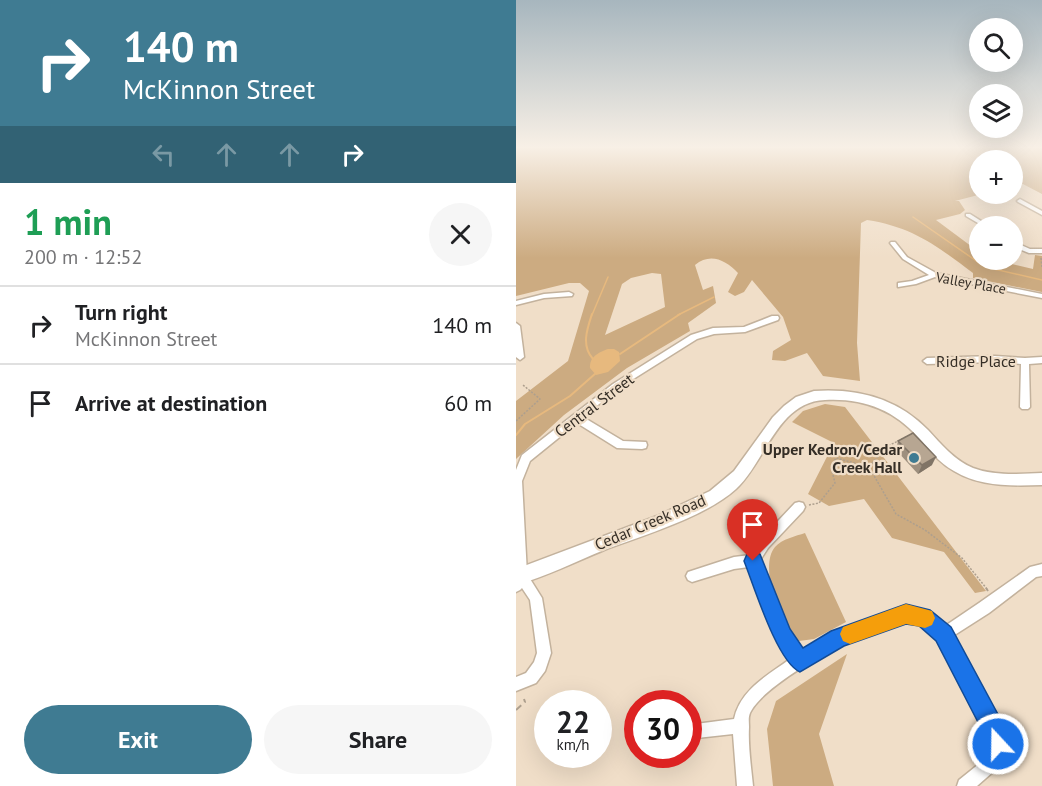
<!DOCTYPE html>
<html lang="en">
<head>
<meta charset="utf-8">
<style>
	body { margin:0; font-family:"PT Sans",sans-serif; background:#f6f6f6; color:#202124; height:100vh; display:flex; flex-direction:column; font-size:22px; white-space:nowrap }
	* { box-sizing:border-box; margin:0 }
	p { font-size:20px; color:#757577 }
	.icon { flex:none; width:33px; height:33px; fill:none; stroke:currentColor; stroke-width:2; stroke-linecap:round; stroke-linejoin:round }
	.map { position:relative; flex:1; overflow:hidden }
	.sheet { display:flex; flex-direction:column; background:#fff; width:516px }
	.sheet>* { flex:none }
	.guide { background:#3f7b92; color:#fff; overflow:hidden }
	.fabs { position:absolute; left:453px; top:18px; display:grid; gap:12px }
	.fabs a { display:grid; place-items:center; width:54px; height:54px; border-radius:50%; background:#fff; box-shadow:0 6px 24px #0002; font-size:30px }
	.speed { position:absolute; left:18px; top:690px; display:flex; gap:12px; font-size:30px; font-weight:700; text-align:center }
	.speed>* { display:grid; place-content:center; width:78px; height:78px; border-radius:50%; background:#fff; box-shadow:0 6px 24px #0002; line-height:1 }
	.speed small { font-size:15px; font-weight:400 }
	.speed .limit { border:9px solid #d22; background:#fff; color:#111 }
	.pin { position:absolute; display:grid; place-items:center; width:51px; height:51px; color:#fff; margin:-62px -26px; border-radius:50% 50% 50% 0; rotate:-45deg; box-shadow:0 0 6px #0007 }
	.pin .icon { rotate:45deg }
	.me { position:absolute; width:66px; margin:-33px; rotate:339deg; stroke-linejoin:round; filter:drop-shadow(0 0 4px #0008) }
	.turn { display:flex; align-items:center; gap:21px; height:126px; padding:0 24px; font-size:27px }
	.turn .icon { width:78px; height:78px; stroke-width:2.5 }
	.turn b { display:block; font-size:42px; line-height:51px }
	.lanes { display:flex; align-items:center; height:57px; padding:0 24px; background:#0003; justify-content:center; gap:30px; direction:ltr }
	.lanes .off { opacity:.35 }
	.round { display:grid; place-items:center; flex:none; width:63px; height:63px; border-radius:32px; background:#f6f6f6 }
	.summary { display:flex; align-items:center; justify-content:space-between; height:102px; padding:0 24px }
	h1 { font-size:36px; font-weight:700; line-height:45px; color:#1e9e55 }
	.action { display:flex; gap:12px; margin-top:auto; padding:12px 24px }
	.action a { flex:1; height:69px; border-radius:36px; background:#3f7b92; color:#fff; font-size:24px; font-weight:700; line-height:69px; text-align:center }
	.action a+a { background:#f6f6f6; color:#202124 }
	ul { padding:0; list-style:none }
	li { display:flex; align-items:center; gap:18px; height:78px; padding:0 24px; border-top:2px solid #e0e0e0 }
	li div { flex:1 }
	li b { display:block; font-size:22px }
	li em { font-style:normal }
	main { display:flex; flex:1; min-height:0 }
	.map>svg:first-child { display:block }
	.green { fill:#ccab81; fill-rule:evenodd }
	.water { fill:#e7b97e }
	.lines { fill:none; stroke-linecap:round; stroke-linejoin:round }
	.stream-far1 { stroke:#e7b97e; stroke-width:1.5 }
	.stream { stroke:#e7b97e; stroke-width:2 }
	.street-casing { stroke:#c3b29d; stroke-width:3 }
	.secondary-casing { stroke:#c3b29d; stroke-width:3 }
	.path-far1 { stroke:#ad9f8e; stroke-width:1.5; stroke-dasharray:2 1.5; stroke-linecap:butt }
	.path { stroke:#ad9f8e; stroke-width:2; stroke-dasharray:7 4.5; stroke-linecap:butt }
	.street { fill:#fff; fill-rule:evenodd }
	.secondary { fill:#fff; fill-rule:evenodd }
	.wall { fill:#9d8f7e }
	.shaded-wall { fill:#807466 }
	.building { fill:#b7a692; stroke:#807466; stroke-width:1.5 }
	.route { fill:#1a73e8; stroke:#114b97; stroke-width:1.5 }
	.slow { fill:#f59e0b }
	.poi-dot { fill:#3f7b92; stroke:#f0dec8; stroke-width:2 }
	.labels { text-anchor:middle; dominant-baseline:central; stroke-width:4.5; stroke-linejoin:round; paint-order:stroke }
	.far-street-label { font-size:14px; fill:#352e26; stroke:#f0dec8 }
	.street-label { font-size:16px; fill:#352e26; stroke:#f0dec8 }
	.poi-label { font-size:16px; font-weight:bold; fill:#352e26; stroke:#f0dec8; text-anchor:end }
</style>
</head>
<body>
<main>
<section class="sheet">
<div class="guide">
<div class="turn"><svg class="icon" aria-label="right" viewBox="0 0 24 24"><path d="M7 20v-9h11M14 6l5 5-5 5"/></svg><div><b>140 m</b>McKinnon Street</div></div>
<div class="lanes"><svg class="icon off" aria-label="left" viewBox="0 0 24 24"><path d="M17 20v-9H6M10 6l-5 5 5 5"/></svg><svg class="icon off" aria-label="ahead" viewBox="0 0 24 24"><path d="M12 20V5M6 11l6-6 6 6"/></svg><svg class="icon off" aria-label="ahead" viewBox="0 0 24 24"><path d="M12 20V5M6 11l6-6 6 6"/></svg><svg class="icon" aria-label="right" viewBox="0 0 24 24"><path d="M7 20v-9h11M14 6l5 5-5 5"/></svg></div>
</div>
<div class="summary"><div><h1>1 min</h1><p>200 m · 12:52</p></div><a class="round"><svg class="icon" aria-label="close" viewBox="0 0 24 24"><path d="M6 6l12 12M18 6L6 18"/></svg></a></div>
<ul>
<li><svg class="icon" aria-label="right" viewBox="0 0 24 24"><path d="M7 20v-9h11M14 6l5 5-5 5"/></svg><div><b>Turn right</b><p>McKinnon Street</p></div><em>140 m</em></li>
<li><svg class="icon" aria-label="arrive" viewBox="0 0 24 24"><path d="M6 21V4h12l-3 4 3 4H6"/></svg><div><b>Arrive at destination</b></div><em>60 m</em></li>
</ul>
<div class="action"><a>Exit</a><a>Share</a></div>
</section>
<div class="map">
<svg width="526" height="786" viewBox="0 0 526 786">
	<rect width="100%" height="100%" fill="#f0dec8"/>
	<!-- green -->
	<path class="green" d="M 0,148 L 526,148 L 526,194 L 505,183 L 497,185 L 496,160 L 464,160 L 464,194 L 466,194 L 439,201 L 443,201 L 449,210 L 444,214 L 420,220 L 463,252 L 464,260 L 479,260 L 517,269 L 519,255 L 526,256 L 526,292 L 457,278 L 457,273 C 421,246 397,227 351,220 L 345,223 L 341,343 L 344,381 L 307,376 L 291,353 L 269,361 L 256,360 L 257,351 L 275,340 L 267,317 L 236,280 L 228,292 L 219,296 L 212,292 L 222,273 C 210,260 194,252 179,265 L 187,290 L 197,286 L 200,303 L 172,323 L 174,331 L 111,368 L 48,415 L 0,459 L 0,401 L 52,361 L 73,291 L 64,283 L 53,283 L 0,296 ZM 136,273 L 145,274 L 149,307 L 89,335 L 106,284 L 115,278 Z
		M 309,404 L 329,407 L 470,591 L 459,593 L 428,552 L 376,538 L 348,499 L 313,506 L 292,494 L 318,443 L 276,422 L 287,411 Z
		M 289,533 L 330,622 L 298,639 L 283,641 C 277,637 270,632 267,625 C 259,607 245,563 259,547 C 266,539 280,536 289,533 Z
		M 331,654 L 303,734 L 318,786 L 257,786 L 251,729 L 260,701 Z"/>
	<!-- water -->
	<path class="water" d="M 92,349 L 98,349 L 103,352 L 104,361 L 92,372 L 80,375 L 74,368 C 73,357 83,352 92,349 Z"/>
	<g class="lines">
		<!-- stream-far1 -->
		<path class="stream-far1" d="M 397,217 L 469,267 L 526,280
			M 76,315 L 92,277
			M 162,315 L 198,297"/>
		<!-- stream -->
		<path class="stream" d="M 76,314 C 71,329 65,346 77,359
			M 104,354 L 164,314
			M 0,435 L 9,424 L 54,396 L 80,373"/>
		<defs>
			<path id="street" d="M 504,199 L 526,211 L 526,215 L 502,202 L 501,201 Z
				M 450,214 L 454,214 L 473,226 L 467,226 L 450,216 Z
				M 496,241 L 514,249 L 526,249 L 526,253 L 513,253 L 496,246 Z
				M 375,242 L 379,242 L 391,257 L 420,273 L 526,294 L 526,298 L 419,277 L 400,284 L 382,287 L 382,283 L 396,281 L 413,275 L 387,259 L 374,243 Z
				M 53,292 L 57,294 L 56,296 L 28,298 L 0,305 L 0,301 L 28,294 Z
				M 256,316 L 262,316 L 263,318 L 262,320 L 229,332 L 198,334 L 181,339 L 103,388 L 67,417 L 107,441 L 130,442 L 131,445 L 130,448 L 126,449 L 101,448 L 61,423 L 14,461 L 6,481 L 11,574 L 26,598 L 35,653 L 29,671 L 20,683 L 0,691 L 0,677 L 10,673 L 18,662 L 21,653 L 14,600 L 6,588 L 4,590 L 0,592 L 0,470 L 6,455 L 97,384 L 175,335 L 197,328 L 228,327 Z
				M 0,323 L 4,326 L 8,357 L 4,360 L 0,357 Z
				M 479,356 L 509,358 L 526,357 L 526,363 L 513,364 L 514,407 L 512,409 L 506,409 L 504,407 L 505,364 L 479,362 L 411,364 L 407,361 L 411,358 Z
				M 283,502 L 287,503 L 289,507 L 287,511 L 252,548 L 243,562 L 272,631 L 286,653 C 315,636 373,604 406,610 C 415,612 423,619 429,626 L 463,603 L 514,567 L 526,564 L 526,576 L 520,577 L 473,613 L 437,636 L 481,718 L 489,741 L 490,750 L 486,764 L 461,786 L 441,786 L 443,780 L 474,755 L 474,741 L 471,732 L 427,645 C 421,637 414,626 404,623 C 370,615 248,681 234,713 C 232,718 233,722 233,727 C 232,746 235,766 237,786 L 221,786 L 217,734 L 172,739 L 172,725 L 218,719 C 224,690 252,675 274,659 L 262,641 L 233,567 L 218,569 L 176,582 L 172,580 L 170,576 L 172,572 L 218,557 L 234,555 L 244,540 L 279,503 Z"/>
			<path id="secondary" d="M 298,391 C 341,388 381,398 412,430 C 425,444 438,460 457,468 C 478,476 504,474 526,473 L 526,485 C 496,486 464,487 438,471 C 423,463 413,449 402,437 C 377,409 346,398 309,400 C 261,402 250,461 220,489 C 189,517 128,535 88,550 C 59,562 31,576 0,585 L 0,569 L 141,516 L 194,491 L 218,471 L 257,417 L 268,406 L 280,397 Z"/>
		</defs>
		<!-- street casing -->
		<use href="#street" class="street-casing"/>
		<!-- secondary casing -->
		<use href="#secondary" class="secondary-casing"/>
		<!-- path-far1 -->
		<path class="path-far1" d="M 525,258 L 526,267
			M 0,421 L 24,399 L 7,385
			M 353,467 L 380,514 L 409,530 L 446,558 L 471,589
			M 293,505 L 303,503 L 319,483 L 315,467 L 320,458 L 353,467 L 370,447 L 392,436"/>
		<!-- path -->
		<path class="path" d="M 470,588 L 472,591
			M 0,710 L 9,702 L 8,699"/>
		<!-- street -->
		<use href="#street" class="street"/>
		<!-- secondary -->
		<use href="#secondary" class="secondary"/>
	</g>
	<!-- wall -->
	<path class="wall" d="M 382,441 L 416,465 L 402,474 L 380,450 Z"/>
	<!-- shaded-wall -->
	<path class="shaded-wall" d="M 420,457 L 416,465 L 402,474 L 406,465 Z"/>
	<!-- building -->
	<path class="building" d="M 397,433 L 420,457 L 406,465 L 382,441 Z"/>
	<!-- sky -->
	<linearGradient id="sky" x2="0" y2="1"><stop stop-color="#a7b6be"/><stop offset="0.57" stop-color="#f8f0e6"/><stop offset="1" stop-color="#f8f0e6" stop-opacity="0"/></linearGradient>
	<rect width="526" height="258" fill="url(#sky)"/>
	<!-- route -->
	<path class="route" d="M 237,552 L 244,554 L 274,629 L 287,648 L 315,631 L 390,604 L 414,610 L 435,627 L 484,718 L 494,744 L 490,752 L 482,756 L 474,752 L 466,730 L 420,641 L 403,626 L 390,624 L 328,646 L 284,672 C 261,662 238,586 228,561 L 231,554 Z"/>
	<!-- slow -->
	<path class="slow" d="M 390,604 L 416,611 L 419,618 L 416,625 L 409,628 L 390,624 L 334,644 L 327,641 L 324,634 L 327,627 Z"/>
	<!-- markers -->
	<circle class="poi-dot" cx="398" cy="458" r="6"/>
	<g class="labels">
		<!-- far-street labels -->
		<g class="far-street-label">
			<text transform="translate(455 283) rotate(10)">Valley Place</text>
		</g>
		<!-- street labels -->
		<g class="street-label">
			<text x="460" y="361">Ridge Place</text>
			<text transform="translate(78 405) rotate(-37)">Central Street</text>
			<text transform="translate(134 522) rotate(-23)">Cedar Creek Road</text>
		</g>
		<!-- poi labels -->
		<g class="poi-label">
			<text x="386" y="449">Upper Kedron/Cedar<tspan x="386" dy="18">Creek Hall</tspan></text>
		</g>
	</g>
</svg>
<div class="fabs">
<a><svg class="icon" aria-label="search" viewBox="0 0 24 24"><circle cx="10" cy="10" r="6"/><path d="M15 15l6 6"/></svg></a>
<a><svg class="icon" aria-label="layers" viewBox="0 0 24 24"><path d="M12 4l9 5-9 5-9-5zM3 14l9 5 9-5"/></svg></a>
<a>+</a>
<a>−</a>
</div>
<div class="speed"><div>22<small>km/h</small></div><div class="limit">30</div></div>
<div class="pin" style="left:237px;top:561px;background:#d93025"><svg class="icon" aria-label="arrive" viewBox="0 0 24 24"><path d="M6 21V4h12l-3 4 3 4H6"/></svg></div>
<svg class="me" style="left:482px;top:744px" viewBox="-20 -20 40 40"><circle r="17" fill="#1a73e8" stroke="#fff" stroke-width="3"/><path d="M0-11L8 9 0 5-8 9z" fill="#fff"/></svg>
</div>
</main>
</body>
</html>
